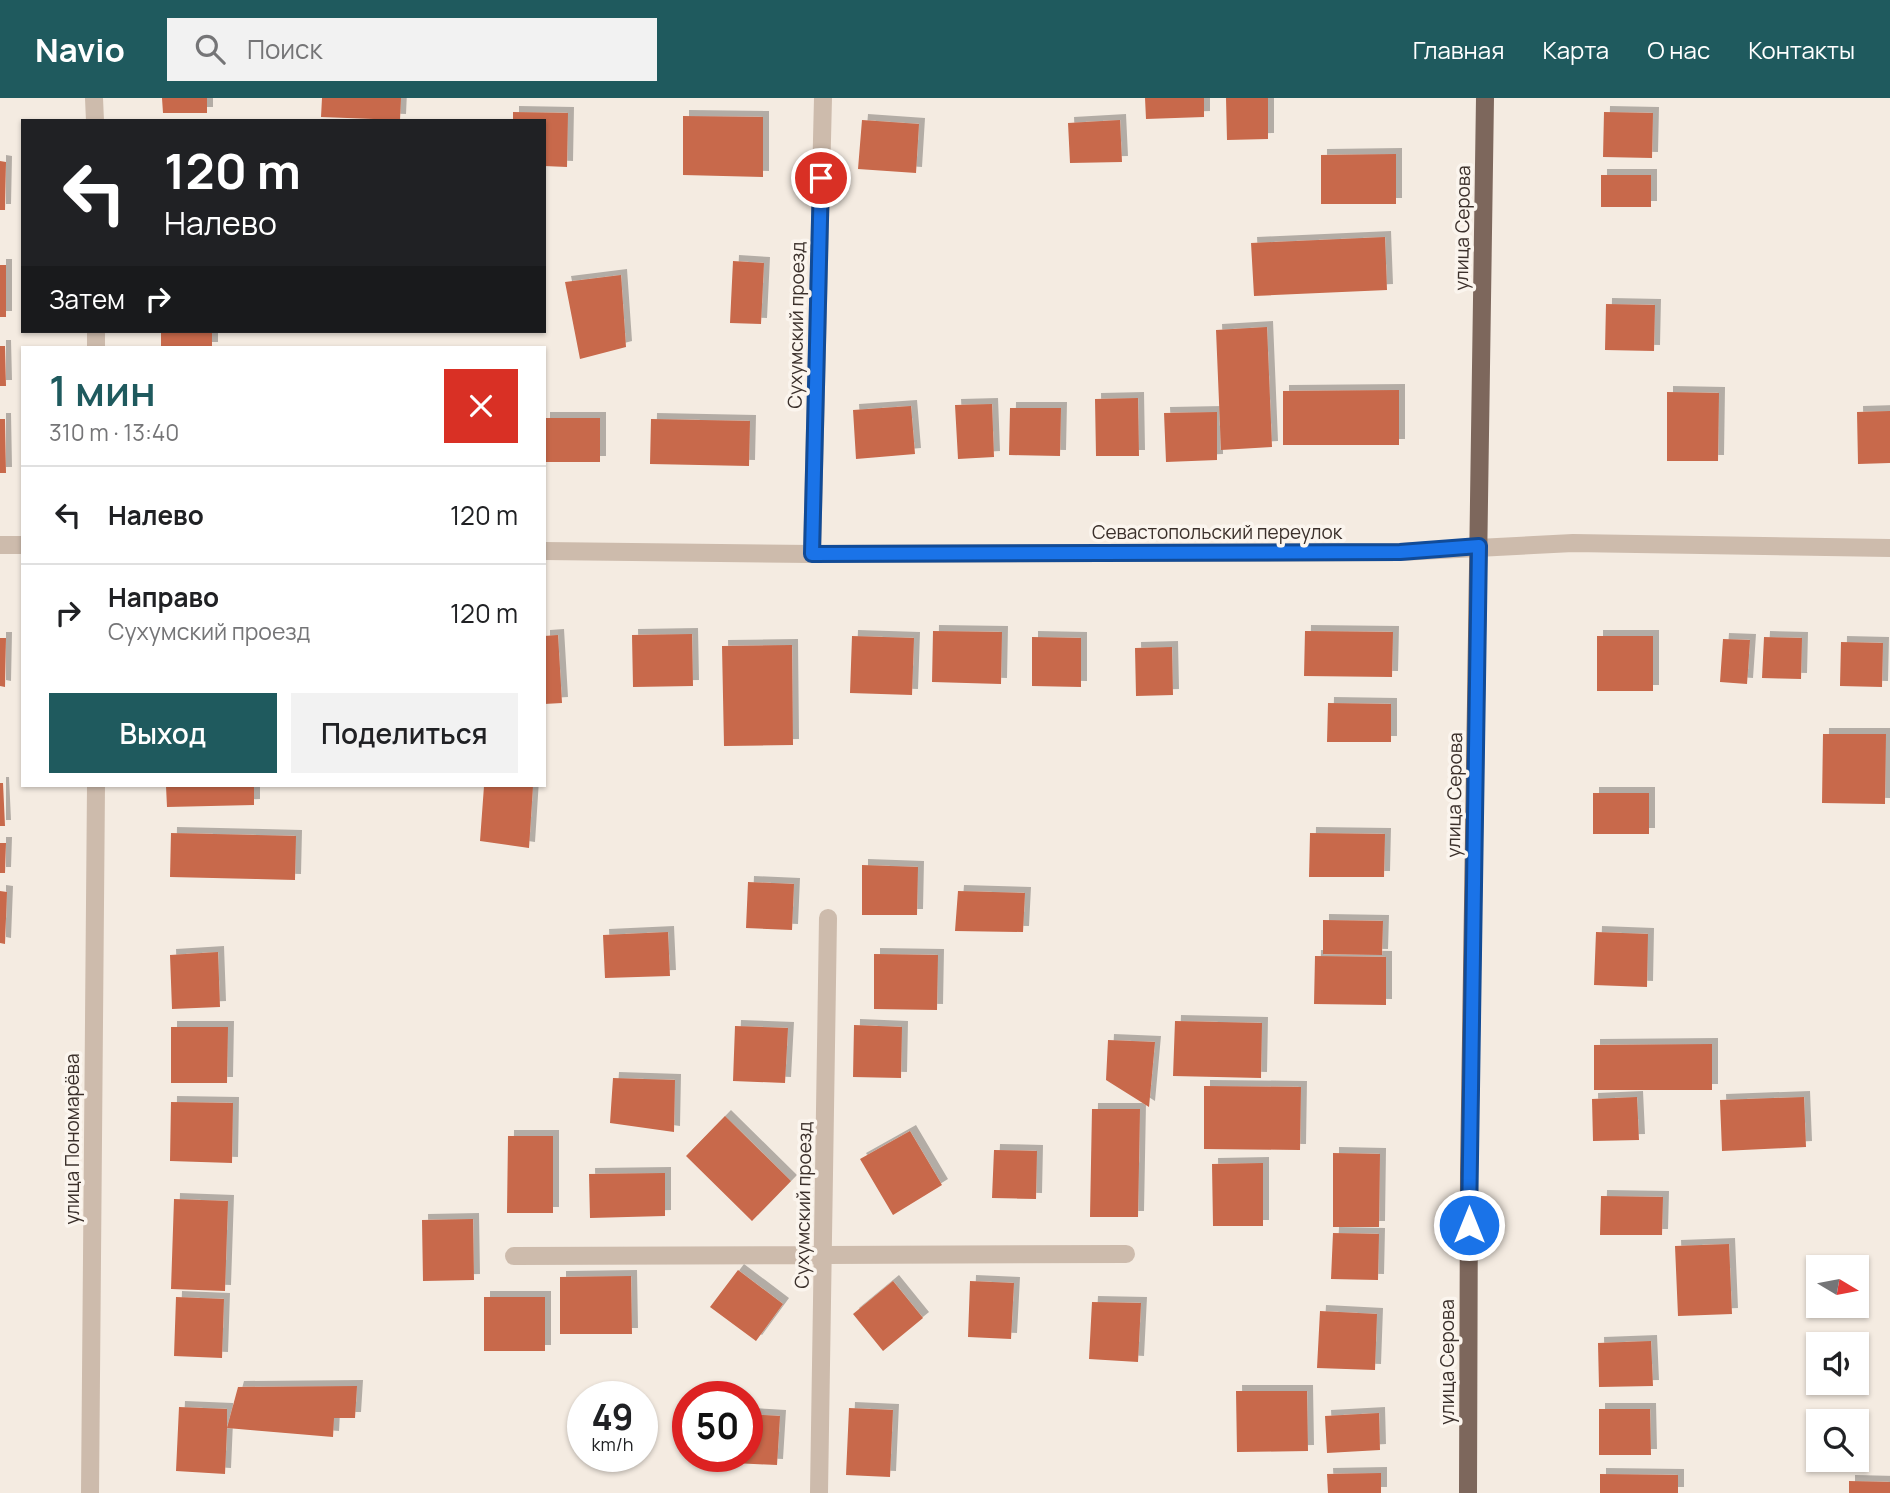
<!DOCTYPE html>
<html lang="ru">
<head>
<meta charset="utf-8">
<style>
	body { margin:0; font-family:Manrope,sans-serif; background:#f2f2f2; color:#202124; height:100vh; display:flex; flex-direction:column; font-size:26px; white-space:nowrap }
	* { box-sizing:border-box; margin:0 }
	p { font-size:23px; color:#757577 }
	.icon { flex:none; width:38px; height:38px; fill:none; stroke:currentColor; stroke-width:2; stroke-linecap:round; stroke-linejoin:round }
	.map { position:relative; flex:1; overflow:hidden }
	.side { position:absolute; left:21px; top:248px; width:525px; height:441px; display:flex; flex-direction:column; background:#fff; border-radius:0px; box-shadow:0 2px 5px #0004 }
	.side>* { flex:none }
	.top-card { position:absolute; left:21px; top:21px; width:525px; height:214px; border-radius:0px; box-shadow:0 2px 5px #0004; background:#202124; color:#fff; overflow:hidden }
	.needle { width:46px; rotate:100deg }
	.fabs { position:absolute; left:1806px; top:1157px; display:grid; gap:14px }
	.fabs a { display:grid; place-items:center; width:63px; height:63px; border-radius:0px; background:#fff; box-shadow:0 2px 5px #0004; font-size:35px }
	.speed { position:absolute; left:567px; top:1283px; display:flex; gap:14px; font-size:35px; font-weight:700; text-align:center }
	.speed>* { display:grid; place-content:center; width:91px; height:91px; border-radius:50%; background:#fff; box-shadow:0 2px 5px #0004; line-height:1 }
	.speed small { font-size:18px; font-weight:400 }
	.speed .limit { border:10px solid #d22; background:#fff; color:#111 }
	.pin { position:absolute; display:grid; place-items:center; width:60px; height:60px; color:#fff; margin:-30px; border:4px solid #fff; border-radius:50%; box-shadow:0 2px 7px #0007 }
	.me { position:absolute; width:77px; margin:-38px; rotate:0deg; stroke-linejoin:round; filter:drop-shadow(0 0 5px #0008) }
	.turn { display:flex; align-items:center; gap:24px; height:147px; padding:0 28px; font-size:32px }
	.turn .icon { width:91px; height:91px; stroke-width:2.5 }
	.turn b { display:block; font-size:49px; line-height:60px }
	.then { display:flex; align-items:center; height:66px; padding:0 28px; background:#0003; gap:14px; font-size:26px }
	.round { display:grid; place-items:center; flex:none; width:74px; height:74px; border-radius:0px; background:#f2f2f2 }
	.overview { display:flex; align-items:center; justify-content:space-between; height:119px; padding:0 28px }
	h1 { font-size:42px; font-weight:600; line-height:52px; color:#1f5a5e }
	.action { display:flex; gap:14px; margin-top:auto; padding:14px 28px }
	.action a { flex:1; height:80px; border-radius:0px; background:#1f5a5e; color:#fff; font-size:28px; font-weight:600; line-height:80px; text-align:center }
	.action a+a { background:#f2f2f2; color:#202124 }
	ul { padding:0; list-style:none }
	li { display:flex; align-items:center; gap:21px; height:98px; padding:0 28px; border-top:2px solid #e0e0e0 }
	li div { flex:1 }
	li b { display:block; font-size:26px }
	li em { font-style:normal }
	header { display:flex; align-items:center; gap:42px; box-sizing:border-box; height:98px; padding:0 35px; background:#1f5a5e; color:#fff }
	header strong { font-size:33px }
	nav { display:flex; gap:38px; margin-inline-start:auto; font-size:24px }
	.search { width:490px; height:63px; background:#f2f2f2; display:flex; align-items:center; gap:18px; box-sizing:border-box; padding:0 24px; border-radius:0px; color:#757577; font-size:26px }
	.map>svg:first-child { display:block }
	.building { fill:#c8694b; filter:url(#shadow) }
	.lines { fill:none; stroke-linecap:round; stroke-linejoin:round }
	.minor { stroke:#cdbbac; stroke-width:18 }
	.major { stroke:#7d675c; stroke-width:18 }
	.route-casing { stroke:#114b97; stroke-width:18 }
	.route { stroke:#1a73e8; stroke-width:12 }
	.labels { text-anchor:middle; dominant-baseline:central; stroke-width:7; stroke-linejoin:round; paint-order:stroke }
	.street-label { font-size:19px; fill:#3b302b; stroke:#fbf5ee }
</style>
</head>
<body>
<header>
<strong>Navio</strong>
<div class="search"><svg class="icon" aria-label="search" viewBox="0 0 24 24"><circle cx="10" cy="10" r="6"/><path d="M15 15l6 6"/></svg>Поиск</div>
<nav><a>Главная</a><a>Карта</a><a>О нас</a><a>Контакты</a></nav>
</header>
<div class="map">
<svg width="1890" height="1395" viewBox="0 0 1890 1395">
	<defs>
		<filter id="shadow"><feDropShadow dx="6" dy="-6" stdDeviation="0" flood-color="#0004"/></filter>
	</defs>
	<rect width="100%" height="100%" fill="#f4ebe1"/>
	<!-- building -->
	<path class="building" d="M 162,0 L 207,0 L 207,15 L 163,15 Z
		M 322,0 L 401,0 L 400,22 L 321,19 Z
		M 1145,0 L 1204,0 L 1204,19 L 1146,21 Z
		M 1226,0 L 1268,0 L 1268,41 L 1227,42 Z
		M 513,14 L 568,15 L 567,69 L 544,68 L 544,23 L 513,23 Z
		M 1604,14 L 1653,15 L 1652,60 L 1603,59 Z
		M 683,18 L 763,19 L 763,79 L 683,77 Z
		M 862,22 L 919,26 L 916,75 L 858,71 Z
		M 1120,22 L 1122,64 L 1070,65 L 1068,25 Z
		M 1396,56 L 1396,106 L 1321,106 L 1321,57 Z
		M 0,63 L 6,64 L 5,112 L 0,112 Z
		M 1601,77 L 1651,77 L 1651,109 L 1601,109 Z
		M 1385,139 L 1387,192 L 1254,198 L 1251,145 Z
		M 733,163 L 764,165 L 761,226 L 730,225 Z
		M 0,167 L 6,167 L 6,219 L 0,219 Z
		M 621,177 L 626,249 L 580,261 L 565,184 Z
		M 1606,206 L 1655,207 L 1654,253 L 1605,252 Z
		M 1267,229 L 1272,349 L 1221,352 L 1216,232 Z
		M 161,233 L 212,233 L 212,250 L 161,250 Z
		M 0,248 L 5,248 L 6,288 L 0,288 Z
		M 1399,292 L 1399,347 L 1283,347 L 1283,293 Z
		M 1667,294 L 1719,295 L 1718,363 L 1667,363 Z
		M 1138,300 L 1139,358 L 1096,358 L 1095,301 Z
		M 992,306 L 994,359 L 958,361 L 955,307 Z
		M 911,308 L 915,356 L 856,361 L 853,312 Z
		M 1010,310 L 1061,310 L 1060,358 L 1009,357 Z
		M 1890,313 L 1890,365 L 1858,366 L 1857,314 Z
		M 1217,314 L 1217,362 L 1166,364 L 1164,315 Z
		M 544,320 L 600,320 L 600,364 L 544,364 Z
		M 0,321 L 5,321 L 6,375 L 0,375 Z
		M 651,321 L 750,323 L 749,368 L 650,366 Z
		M 933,533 L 1002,534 L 1001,586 L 932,584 Z
		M 1305,533 L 1393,534 L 1392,579 L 1304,578 Z
		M 692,536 L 693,588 L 633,589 L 632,537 Z
		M 558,537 L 562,605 L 544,606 L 544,538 Z
		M 852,538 L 914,540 L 912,597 L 850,595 Z
		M 1597,538 L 1653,538 L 1653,593 L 1597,593 Z
		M 1032,539 L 1081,540 L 1081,589 L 1032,588 Z
		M 1764,539 L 1802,540 L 1801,581 L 1762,580 Z
		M 0,540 L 6,540 L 5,589 L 0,588 Z
		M 1723,541 L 1750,542 L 1747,586 L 1720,584 Z
		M 1841,544 L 1883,545 L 1882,589 L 1840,588 Z
		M 792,547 L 793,647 L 724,648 L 722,548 Z
		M 1172,549 L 1173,597 L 1136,598 L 1135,550 Z
		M 1328,605 L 1391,606 L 1391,644 L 1327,644 Z
		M 1823,636 L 1886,636 L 1885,706 L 1822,705 Z
		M 0,685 L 3,685 L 5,728 L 0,728 Z
		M 166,688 L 254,688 L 254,707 L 167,709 Z
		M 484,688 L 533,688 L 529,750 L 480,743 Z
		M 1593,695 L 1649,695 L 1649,736 L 1593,736 Z
		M 171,735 L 296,738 L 295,782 L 170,779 Z
		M 1310,735 L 1385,736 L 1384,779 L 1309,779 Z
		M 0,745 L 6,745 L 5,775 L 0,775 Z
		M 862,767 L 918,769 L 917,817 L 862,817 Z
		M 748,784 L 794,786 L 792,832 L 746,830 Z
		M 0,793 L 7,794 L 5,846 L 0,845 Z
		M 958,793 L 1025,795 L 1023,834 L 955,833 Z
		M 1323,822 L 1383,823 L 1382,857 L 1323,856 Z
		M 668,834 L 670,878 L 605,880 L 603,837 Z
		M 1596,834 L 1648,836 L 1647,889 L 1594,887 Z
		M 218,854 L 220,909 L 172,911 L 170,857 Z
		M 874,856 L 938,857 L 937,912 L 874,911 Z
		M 1315,858 L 1386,859 L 1386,907 L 1314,906 Z
		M 1175,923 L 1262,925 L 1261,980 L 1173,978 Z
		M 854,927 L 902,929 L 901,980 L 853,979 Z
		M 735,928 L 788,930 L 785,985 L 733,983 Z
		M 171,929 L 228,929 L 227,985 L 171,985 Z
		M 1108,942 L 1155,944 L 1149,1009 L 1106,982 Z
		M 1712,946 L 1712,992 L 1594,992 L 1594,947 Z
		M 613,980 L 675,982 L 674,1034 L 610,1025 Z
		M 1204,988 L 1301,989 L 1300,1052 L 1204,1051 Z
		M 1637,999 L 1639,1042 L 1593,1043 L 1592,1001 Z
		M 1804,999 L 1806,1049 L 1722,1053 L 1720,1002 Z
		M 171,1004 L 233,1005 L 232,1065 L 170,1063 Z
		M 1092,1011 L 1140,1011 L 1138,1119 L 1090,1119 Z
		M 725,1018 L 791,1083 L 752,1123 L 686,1058 Z
		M 910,1033 L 942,1087 L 893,1117 L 860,1061 Z
		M 508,1038 L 553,1038 L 553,1115 L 507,1115 Z
		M 994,1052 L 1037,1053 L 1036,1101 L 992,1100 Z
		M 1333,1055 L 1380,1056 L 1379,1129 L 1333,1129 Z
		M 1263,1065 L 1263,1128 L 1213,1128 L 1212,1066 Z
		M 665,1075 L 665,1118 L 590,1120 L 589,1076 Z
		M 1601,1098 L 1663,1099 L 1662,1137 L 1600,1137 Z
		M 174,1101 L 228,1103 L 225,1193 L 171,1191 Z
		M 473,1121 L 474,1182 L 423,1183 L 422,1122 Z
		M 1333,1135 L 1379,1136 L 1378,1182 L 1331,1181 Z
		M 1729,1146 L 1732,1216 L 1678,1218 L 1675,1148 Z
		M 738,1172 L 783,1206 L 756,1243 L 710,1209 Z
		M 631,1178 L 632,1236 L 560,1236 L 560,1179 Z
		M 893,1183 L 923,1220 L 883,1253 L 853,1216 Z
		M 970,1183 L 1014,1185 L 1011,1241 L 968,1239 Z
		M 176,1199 L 224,1201 L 222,1260 L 174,1258 Z
		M 484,1199 L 545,1199 L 545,1253 L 484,1253 Z
		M 1092,1204 L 1141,1205 L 1138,1264 L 1089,1261 Z
		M 1320,1213 L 1377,1216 L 1375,1272 L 1317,1270 Z
		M 1651,1243 L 1653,1288 L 1599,1289 L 1598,1245 Z
		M 357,1288 L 355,1320 L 334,1320 L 333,1339 L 227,1330 L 225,1376 L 176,1373 L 179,1309 L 227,1311 L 227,1330 L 238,1289 Z
		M 1236,1293 L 1307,1293 L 1308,1353 L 1237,1354 Z
		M 849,1310 L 893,1312 L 890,1379 L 846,1377 Z
		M 1599,1311 L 1650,1311 L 1651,1357 L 1599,1357 Z
		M 1379,1315 L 1380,1352 L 1327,1355 L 1325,1318 Z
		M 747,1316 L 780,1318 L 777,1367 L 733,1365 L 733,1358 L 747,1358 Z
		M 1381,1375 L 1381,1395 L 1328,1395 L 1327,1376 Z
		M 1600,1376 L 1678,1377 L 1678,1395 L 1600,1395 Z
		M 1849,1383 L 1890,1384 L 1890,1395 L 1849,1395 Z"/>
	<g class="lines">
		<!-- minor -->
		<path class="minor" d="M 94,0 L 95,23
			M 96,233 L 96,250
			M 0,447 L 23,447
			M 544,453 L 812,456 L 1400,454 L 1573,445 L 1890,450
			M 812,456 L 823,0
			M 514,1158 L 1126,1156
			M 90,1395 L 96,688
			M 819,1395 L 828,820"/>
		<!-- major -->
		<path class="major" d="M 1468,1395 L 1469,1076 L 1485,0"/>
	</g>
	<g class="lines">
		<defs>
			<path id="route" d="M 821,80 L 812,456 L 1400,454 L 1479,448 L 1469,1127"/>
		</defs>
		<!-- route casing -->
		<use href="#route" class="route-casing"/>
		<!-- route -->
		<use href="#route" class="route"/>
	</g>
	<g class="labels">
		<!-- street labels -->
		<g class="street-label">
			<text transform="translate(1462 130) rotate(-89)">улица Серова</text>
			<text transform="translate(796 227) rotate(-89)">Сухумский проезд</text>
			<text x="1217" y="434">Севастопольский переулок</text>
			<text transform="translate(1454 697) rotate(-89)">улица Серова</text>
			<text transform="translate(72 1041) rotate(-90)">улица Пономарёва</text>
			<text transform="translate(803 1107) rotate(-89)">Сухумский проезд</text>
			<text transform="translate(1447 1264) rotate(-90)">улица Серова</text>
		</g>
	</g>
</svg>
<div class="fabs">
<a><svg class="needle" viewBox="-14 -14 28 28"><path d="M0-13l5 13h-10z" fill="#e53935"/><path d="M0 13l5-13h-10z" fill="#757577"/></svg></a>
<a><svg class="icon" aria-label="sound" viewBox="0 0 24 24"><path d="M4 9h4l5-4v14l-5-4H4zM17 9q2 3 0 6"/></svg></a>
<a><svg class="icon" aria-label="search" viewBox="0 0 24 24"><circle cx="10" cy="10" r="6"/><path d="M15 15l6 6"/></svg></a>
</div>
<div class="speed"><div>49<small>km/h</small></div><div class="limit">50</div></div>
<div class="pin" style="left:821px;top:80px;background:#d93025"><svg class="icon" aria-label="arrive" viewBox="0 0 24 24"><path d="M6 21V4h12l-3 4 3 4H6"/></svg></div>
<svg class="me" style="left:1469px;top:1127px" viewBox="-20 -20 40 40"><circle r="17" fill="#1a73e8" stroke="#fff" stroke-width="3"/><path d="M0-11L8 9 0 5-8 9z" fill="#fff"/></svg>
<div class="top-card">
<div class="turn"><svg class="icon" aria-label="left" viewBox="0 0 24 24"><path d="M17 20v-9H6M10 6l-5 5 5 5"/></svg><div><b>120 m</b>Налево</div></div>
<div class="then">Затем<svg class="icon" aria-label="right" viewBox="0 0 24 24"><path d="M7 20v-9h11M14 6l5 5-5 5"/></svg></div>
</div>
<section class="side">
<div class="overview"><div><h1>1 мин</h1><p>310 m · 13:40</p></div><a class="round" style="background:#d93025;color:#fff"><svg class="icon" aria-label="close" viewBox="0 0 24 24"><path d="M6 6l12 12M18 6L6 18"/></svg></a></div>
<ul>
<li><svg class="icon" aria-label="left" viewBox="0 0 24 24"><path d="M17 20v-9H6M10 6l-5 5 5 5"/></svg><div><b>Налево</b></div><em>120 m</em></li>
<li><svg class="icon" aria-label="right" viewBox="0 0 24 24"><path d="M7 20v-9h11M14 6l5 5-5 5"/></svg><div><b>Направо</b><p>Сухумский проезд</p></div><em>120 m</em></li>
</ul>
<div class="action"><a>Выход</a><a>Поделиться</a></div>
</section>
</div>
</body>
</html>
